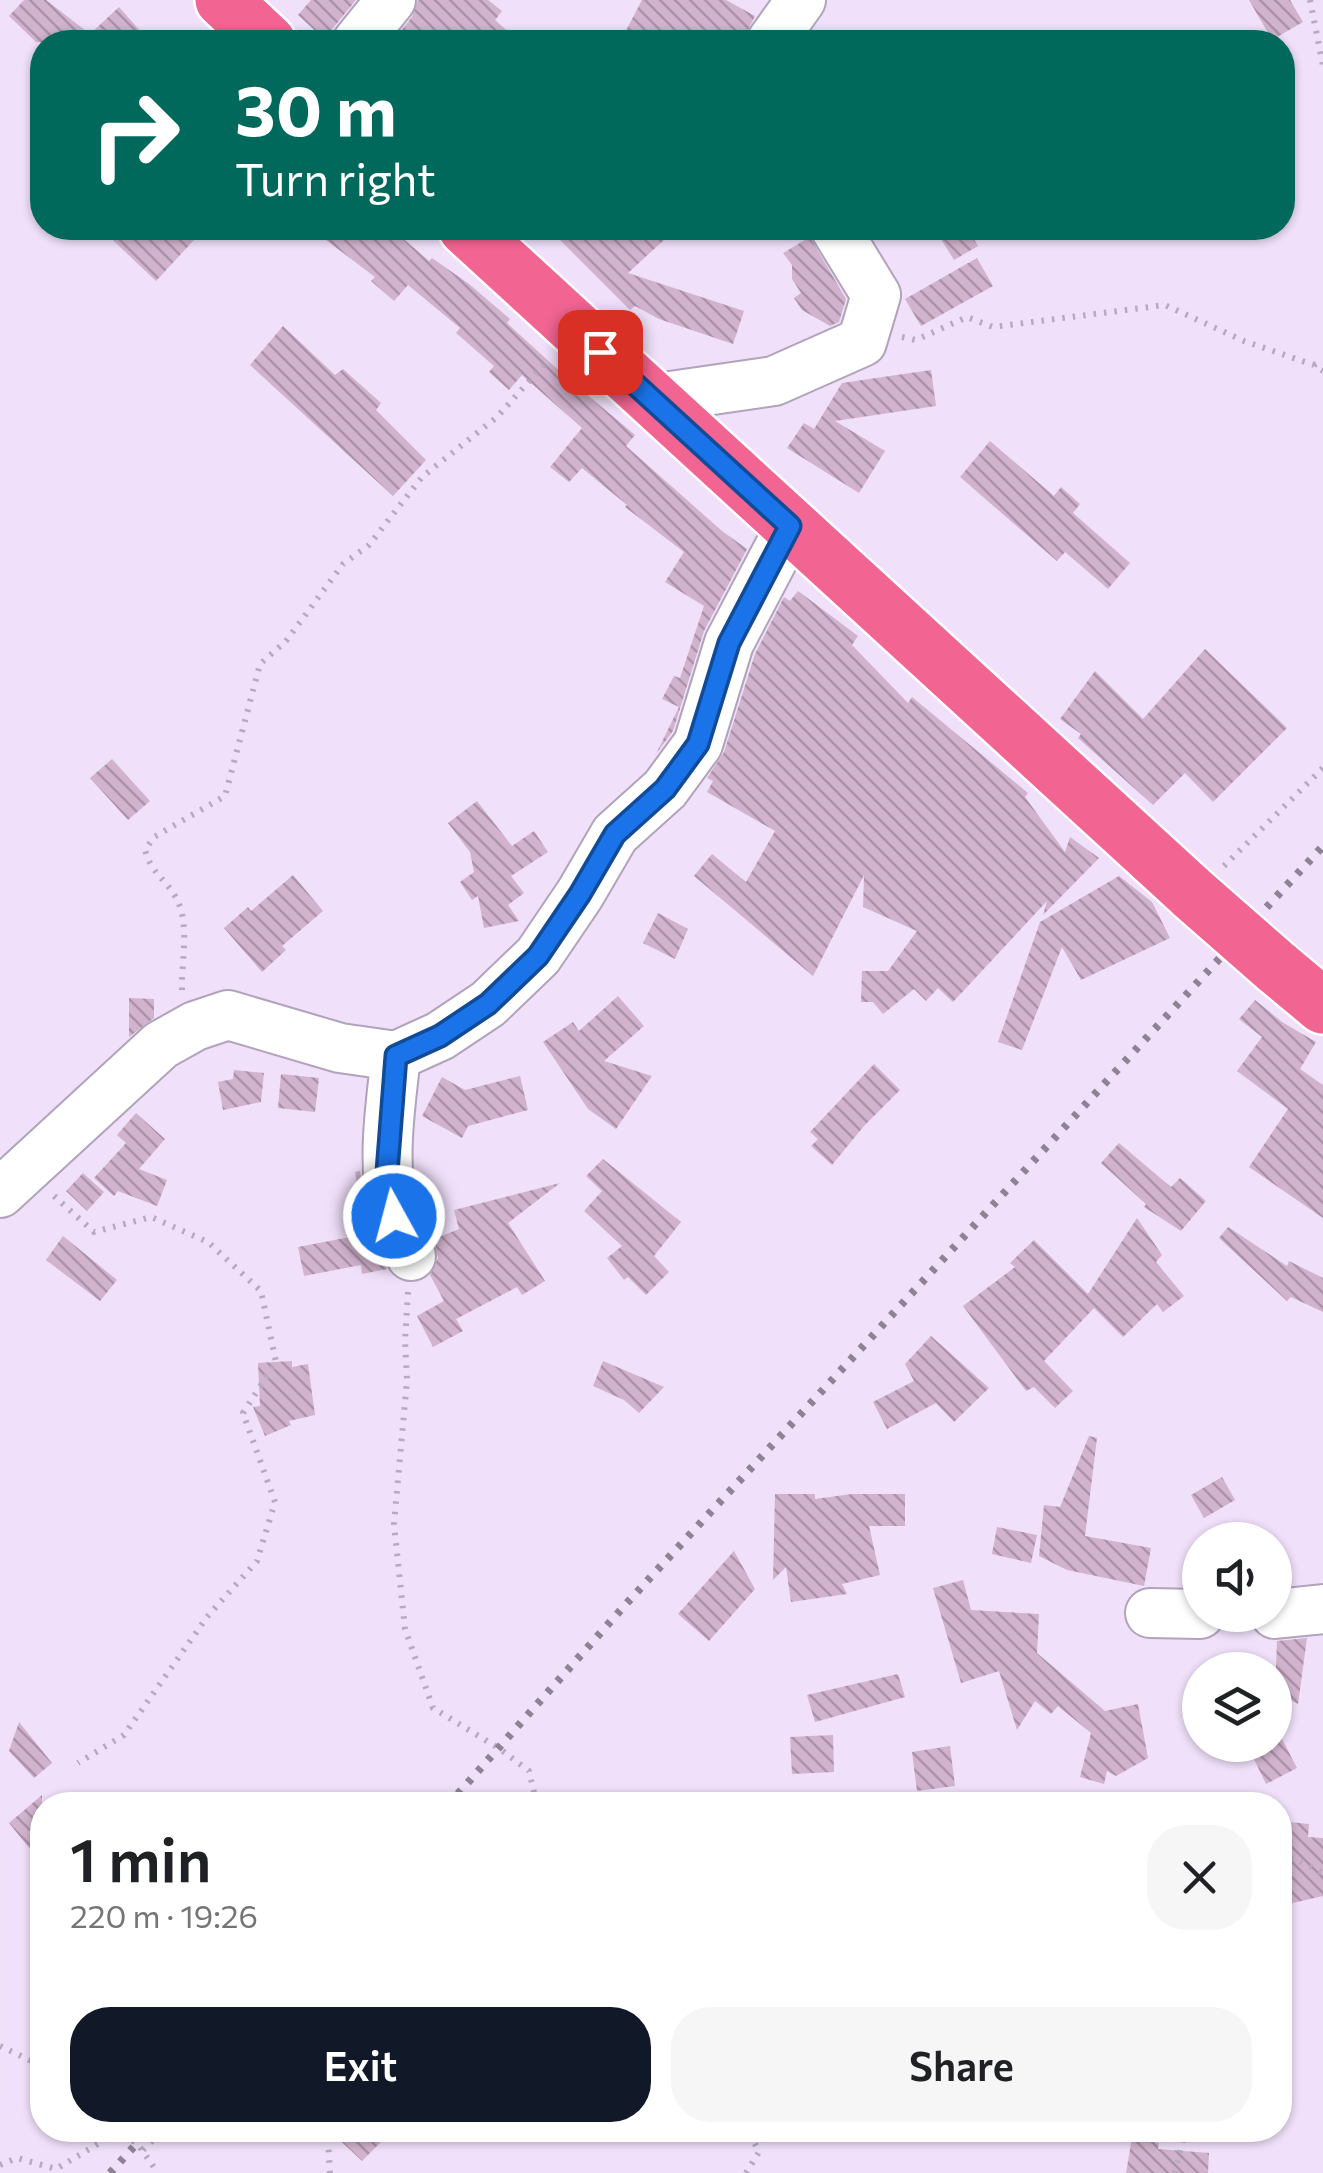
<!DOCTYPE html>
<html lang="en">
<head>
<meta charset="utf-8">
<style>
	body { margin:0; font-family:Commissioner,sans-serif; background:#f6f6f6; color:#202124; height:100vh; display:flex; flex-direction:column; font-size:38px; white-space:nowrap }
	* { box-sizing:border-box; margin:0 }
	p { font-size:32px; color:#757577 }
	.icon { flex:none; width:55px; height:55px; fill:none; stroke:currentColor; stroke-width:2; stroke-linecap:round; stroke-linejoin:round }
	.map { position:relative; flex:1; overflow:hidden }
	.panel { position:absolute; left:30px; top:1792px; width:1262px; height:350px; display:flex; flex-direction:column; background:#fff; border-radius:40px; box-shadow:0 2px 8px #0004 }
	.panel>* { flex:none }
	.guide { position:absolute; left:30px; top:30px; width:1265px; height:210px; border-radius:40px; box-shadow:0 2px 8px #0004; background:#00695c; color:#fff; overflow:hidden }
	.buttons { position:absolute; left:1182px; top:1522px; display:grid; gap:20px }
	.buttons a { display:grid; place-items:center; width:110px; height:110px; border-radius:50%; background:#fff; box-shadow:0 2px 8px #0004; font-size:50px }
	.pin { position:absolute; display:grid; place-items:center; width:85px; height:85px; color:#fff; margin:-42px; border-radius:20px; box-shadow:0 5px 15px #0006 }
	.me { position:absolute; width:110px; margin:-55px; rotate:353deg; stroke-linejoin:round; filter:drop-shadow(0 0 8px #0008) }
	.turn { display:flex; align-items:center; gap:35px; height:210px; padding:0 40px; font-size:45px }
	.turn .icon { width:130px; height:130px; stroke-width:2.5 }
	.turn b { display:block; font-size:70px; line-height:85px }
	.round { display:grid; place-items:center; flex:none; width:105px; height:105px; border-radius:40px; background:#f6f6f6 }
	.head { display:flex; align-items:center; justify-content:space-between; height:170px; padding:0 40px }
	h1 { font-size:60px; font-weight:600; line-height:75px }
	.cta { display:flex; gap:20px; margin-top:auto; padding:20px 40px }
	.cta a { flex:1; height:115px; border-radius:40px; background:#111827; color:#fff; font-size:40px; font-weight:600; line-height:115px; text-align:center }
	.cta a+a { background:#f6f6f6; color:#202124 }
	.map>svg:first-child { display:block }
	.building { fill:url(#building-back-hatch) }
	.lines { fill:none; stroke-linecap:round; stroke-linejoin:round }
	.minor-casing { stroke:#b1a3bb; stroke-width:52 }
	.highway-casing { stroke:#fff; stroke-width:60 }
	.path { stroke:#b7aabf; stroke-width:6; stroke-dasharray:2.5 8; stroke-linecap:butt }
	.minor { stroke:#fff; stroke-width:48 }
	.highway { stroke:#f26491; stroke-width:55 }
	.rail { stroke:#8d8394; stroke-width:8; stroke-dasharray:5 10; stroke-linecap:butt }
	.highway-bridge-casing { stroke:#fff; stroke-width:60; stroke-linecap:butt }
	.highway-bridge { stroke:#f26491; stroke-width:55 }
	.route-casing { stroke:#114b97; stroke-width:25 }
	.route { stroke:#1a73e8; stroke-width:18 }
</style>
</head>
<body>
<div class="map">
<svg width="1323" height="2173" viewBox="0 0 1323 2173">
	<defs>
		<pattern id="building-back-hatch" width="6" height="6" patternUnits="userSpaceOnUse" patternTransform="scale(2.5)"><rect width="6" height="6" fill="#d2b3ce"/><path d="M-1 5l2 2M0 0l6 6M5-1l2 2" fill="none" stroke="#ac92a9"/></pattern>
	</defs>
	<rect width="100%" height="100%" fill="#f0e0fa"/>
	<!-- building -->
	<path class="building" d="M 24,0 L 46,0 L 90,34 L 119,7 L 150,42 L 36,42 L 9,16 Z
		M 311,0 L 356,0 L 324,39 L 298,15 Z
		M 418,0 L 488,0 L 502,11 L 495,20 L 520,42 L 392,42 L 412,17 Z
		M 642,0 L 726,0 L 755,16 L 742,42 L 620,42 Z
		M 1249,0 L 1290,0 L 1303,22 L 1272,40 Z
		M 100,228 L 180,228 L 194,240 L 156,281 Z
		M 310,228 L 391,228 L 429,261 L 432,258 L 469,284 L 510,319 L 507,323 L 566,377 L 635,435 L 626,446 L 722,531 L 747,549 L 704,631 L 673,731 L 656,754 L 679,707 L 662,699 L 674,676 L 680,678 L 704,606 L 665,582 L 684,552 L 625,507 L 627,505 L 582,468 L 569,482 L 550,467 L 582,428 L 522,375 L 509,390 L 489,372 L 494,366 L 456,333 L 460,328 L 408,285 L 394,301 L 371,281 L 375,277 Z
		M 548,228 L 677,228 L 628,273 L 744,311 L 733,344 L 659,319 L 635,306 L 630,310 Z
		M 934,228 L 968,228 L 978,246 L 954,260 Z
		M 810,237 L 846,299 L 839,322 L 830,326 L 802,310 L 794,298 L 801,293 L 792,279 L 792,265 L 783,253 Z
		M 977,258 L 993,286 L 921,326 L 905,299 Z
		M 283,326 L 335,375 L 343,369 L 381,403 L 376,410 L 426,460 L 393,496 L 250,365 Z
		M 931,370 L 936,406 L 835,421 L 885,451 L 859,493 L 787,448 L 804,423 L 814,429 L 842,383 Z
		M 990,441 L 1054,496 L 1061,487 L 1080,504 L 1073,513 L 1130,563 L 1108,589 L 1065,552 L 1057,561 L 960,477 Z
		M 798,591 L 858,636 L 852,645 L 908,703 L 912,697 L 1028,793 L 1025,797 L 1065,852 L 1070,837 L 1099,858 L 1043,915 L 1047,901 L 953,1002 L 938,988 L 926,1001 L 914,989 L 883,1014 L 873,1002 L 861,1002 L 862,971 L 888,971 L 917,931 L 863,907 L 864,875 L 813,976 L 694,876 L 712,854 L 746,882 L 775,831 L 707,792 L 713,781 L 707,778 L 724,752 L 755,654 L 784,597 L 790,601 Z
		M 1205,649 L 1287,728 L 1213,802 L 1185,773 L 1153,805 L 1078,738 L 1081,734 L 1060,719 L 1095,671 L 1143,719 Z
		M 112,759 L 150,801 L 128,820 L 90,778 Z
		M 477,801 L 512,846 L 534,831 L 548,852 L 511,876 L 524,893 L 508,905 L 519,921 L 484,928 L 478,896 L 472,900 L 460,882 L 474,872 L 470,852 L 448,823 Z
		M 293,875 L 323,911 L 282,946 L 286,950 L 262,972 L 224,928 L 248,907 L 251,911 Z
		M 1119,876 L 1152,902 L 1170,938 L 1081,980 L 1062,947 L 1022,1050 L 998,1042 L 1040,922 Z
		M 658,913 L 688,929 L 675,959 L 643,943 Z
		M 618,996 L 644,1026 L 604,1061 L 652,1076 L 616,1129 L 588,1109 L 543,1042 L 573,1022 L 579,1031 Z
		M 129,998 L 154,999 L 154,1018 L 129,1037 Z
		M 1255,1000 L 1282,1022 L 1316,1042 L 1300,1069 L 1323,1085 L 1323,1218 L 1249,1167 L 1288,1109 L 1237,1071 L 1262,1037 L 1239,1019 Z
		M 874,1064 L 900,1090 L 864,1126 L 832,1165 L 811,1146 L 818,1139 L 810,1132 Z
		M 234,1070 L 264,1073 L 261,1102 L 223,1110 L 218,1082 L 233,1079 Z
		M 281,1074 L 319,1078 L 315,1112 L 278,1108 Z
		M 520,1076 L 528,1110 L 468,1126 L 462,1138 L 422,1116 L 442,1077 L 465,1090 Z
		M 136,1113 L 165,1139 L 139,1169 L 167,1180 L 157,1206 L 118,1191 L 114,1196 L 94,1178 L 126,1143 L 117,1135 Z
		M 1119,1143 L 1171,1187 L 1180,1178 L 1206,1201 L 1181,1231 L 1144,1207 L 1146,1204 L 1101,1163 Z
		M 603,1159 L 681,1222 L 654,1256 L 669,1272 L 646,1295 L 628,1277 L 624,1280 L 607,1258 L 622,1246 L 584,1211 L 602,1191 L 586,1176 Z
		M 360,1171 L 368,1224 L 387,1269 L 362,1274 L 361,1265 L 304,1276 L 298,1247 L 366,1234 L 355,1172 Z
		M 83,1173 L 104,1192 L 87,1211 L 66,1191 Z
		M 560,1183 L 508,1223 L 545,1281 L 522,1295 L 517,1287 L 456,1319 L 463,1331 L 433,1347 L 417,1316 L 444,1301 L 430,1275 L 438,1258 L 434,1239 L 459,1229 L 454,1210 Z
		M 1137,1218 L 1162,1255 L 1156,1262 L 1184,1296 L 1163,1312 L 1157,1304 L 1123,1337 L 1094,1308 L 1044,1361 L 1073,1391 L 1055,1408 L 1034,1387 L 1026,1391 L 963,1306 L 1015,1267 L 1010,1263 L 1034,1240 L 1088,1294 Z
		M 1228,1227 L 1287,1266 L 1289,1261 L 1323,1278 L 1323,1312 L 1291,1297 L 1287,1301 L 1219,1238 Z
		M 63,1236 L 117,1280 L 100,1301 L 46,1260 Z
		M 931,1336 L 989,1388 L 954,1422 L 936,1403 L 887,1429 L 873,1402 L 914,1381 L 905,1364 Z
		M 292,1361 L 292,1367 L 308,1364 L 315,1415 L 289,1421 L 291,1425 L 265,1436 L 253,1407 L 260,1406 L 258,1363 Z
		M 603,1361 L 664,1387 L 639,1413 L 624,1400 L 593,1386 Z
		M 1089,1436 L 1097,1438 L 1085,1536 L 1151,1548 L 1144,1586 L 1067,1570 L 1039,1556 L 1044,1505 L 1060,1507 Z
		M 1222,1477 L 1235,1500 L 1204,1518 L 1191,1495 Z
		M 775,1494 L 815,1494 L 815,1499 L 852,1494 L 905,1494 L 905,1526 L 869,1526 L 880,1575 L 842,1584 L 847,1594 L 791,1602 L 786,1567 L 773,1580 Z
		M 997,1527 L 1037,1535 L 1031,1563 L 992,1554 Z
		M 734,1551 L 755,1589 L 709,1641 L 678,1614 Z
		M 963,1580 L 971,1610 L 1039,1614 L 1037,1653 L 1105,1711 L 1138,1704 L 1148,1758 L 1116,1776 L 1107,1771 L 1104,1784 L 1080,1777 L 1091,1733 L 1058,1706 L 1051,1714 L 1035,1701 L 1017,1730 L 999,1671 L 961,1683 L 933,1588 Z
		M 1307,1638 L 1298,1704 L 1275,1692 L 1277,1641 Z
		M 898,1674 L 905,1697 L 815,1722 L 807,1695 Z
		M 19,1722 L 52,1763 L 34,1778 L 9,1751 Z
		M 833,1735 L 834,1772 L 792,1774 L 790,1737 Z
		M 1282,1739 L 1297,1768 L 1266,1784 L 1252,1755 Z
		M 950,1746 L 955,1786 L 917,1791 L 912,1752 Z
		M 42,1795 L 42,1864 L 9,1823 Z
		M 1280,1821 L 1309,1824 L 1308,1837 L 1323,1838 L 1323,1896 L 1280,1906 Z
		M 329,2130 L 369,2130 L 381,2142 L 362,2161 Z
		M 1132,2138 L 1159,2143 L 1158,2149 L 1209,2153 L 1208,2173 L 1126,2173 Z"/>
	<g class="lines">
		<defs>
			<path id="minor" d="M 357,42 L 391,0
				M 771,42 L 801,0
				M 650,399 L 774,381 L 862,342 L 876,295 L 835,228
				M 396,1056 C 390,1108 382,1161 393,1212 C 396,1227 405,1242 411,1256
				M 0,1193 L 161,1045 L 195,1026 L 228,1015 L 340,1048 L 396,1056 L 440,1036 L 488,1004 L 538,956 L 580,894 L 615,834 L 665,789 L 698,744 L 729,643 L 790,527
				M 1150,1613 L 1200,1614
				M 1275,1614 L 1323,1609"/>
			<path id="highway" d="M 223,0 L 268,42
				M 466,228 L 1194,895
				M 1275,966 L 1323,1006"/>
		</defs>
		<!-- minor casing -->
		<use href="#minor" class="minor-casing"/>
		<!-- highway casing -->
		<use href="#highway" class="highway-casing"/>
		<!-- path -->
		<path class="path" d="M 1310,0 L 1323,66
			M 902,337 L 916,340 L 967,317 L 993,327 L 1165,305 L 1244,341 L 1314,365 L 1323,371
			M 1314,365 L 1323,360
			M 1224,866 L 1323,768
			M 182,990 C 181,961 191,922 175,896 C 164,878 151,872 145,850 L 154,837 L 225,796 L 260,664 L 286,641 L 343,564 L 369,545 L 422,477 L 497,417 L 548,360
			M 54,1196 L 94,1232 L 151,1217 L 208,1242 L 261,1291 L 276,1362 L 243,1413 L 275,1502 L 257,1561 L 207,1617 L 124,1735 L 78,1763
			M 408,1292 L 405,1341 L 407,1380 L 394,1524 L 405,1629 L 433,1708 L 500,1749 L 529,1771 L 537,1805
			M 1280,1857 L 1296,1859 L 1323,1873
			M 0,2046 L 42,2066
			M 323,2130 L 328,2140 L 330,2173
			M 143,2150 L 163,2130
			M 0,2165 L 17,2158 L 56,2169 L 116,2133 L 137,2143 L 158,2173
			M 746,2173 L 759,2152 L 748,2130
			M 1175,2173 L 1185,2130"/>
		<!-- minor -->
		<use href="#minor" class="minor"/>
		<!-- highway -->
		<use href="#highway" class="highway"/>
		<!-- rail -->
		<path class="rail" d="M 448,1805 L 626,1604 L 1323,846
			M 110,2173 L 149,2130"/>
		<defs>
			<path id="highway-bridge" d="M 1194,895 L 1275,966"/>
		</defs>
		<!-- highway-bridge casing -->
		<use href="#highway-bridge" class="highway-bridge-casing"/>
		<!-- highway-bridge -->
		<use href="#highway-bridge" class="highway-bridge"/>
	</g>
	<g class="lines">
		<defs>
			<path id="route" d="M 394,1216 L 387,1172 L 396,1056 L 440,1036 L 488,1004 L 538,956 L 580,894 L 615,834 L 665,789 L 698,744 L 729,643 L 790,526 L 600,352"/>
		</defs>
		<!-- route casing -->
		<use href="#route" class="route-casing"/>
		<!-- route -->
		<use href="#route" class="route"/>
	</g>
</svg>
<div class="buttons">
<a><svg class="icon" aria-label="sound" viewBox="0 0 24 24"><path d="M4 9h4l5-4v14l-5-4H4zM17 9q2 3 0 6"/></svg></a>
<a><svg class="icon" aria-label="layers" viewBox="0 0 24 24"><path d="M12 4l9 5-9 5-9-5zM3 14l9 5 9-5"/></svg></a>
</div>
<div class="pin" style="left:600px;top:352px;background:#d93025"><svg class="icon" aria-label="arrive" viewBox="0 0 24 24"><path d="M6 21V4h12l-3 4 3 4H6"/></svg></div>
<svg class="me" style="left:394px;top:1216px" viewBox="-20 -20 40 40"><circle r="17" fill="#1a73e8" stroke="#fff" stroke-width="3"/><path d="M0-11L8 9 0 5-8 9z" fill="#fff"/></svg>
<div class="guide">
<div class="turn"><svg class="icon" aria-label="right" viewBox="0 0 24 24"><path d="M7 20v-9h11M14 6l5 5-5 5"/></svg><div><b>30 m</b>Turn right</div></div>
</div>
<section class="panel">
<div class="head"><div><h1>1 min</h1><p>220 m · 19:26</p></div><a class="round"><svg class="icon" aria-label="close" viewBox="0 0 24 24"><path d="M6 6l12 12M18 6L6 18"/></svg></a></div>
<div class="cta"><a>Exit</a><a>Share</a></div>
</section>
</div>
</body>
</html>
